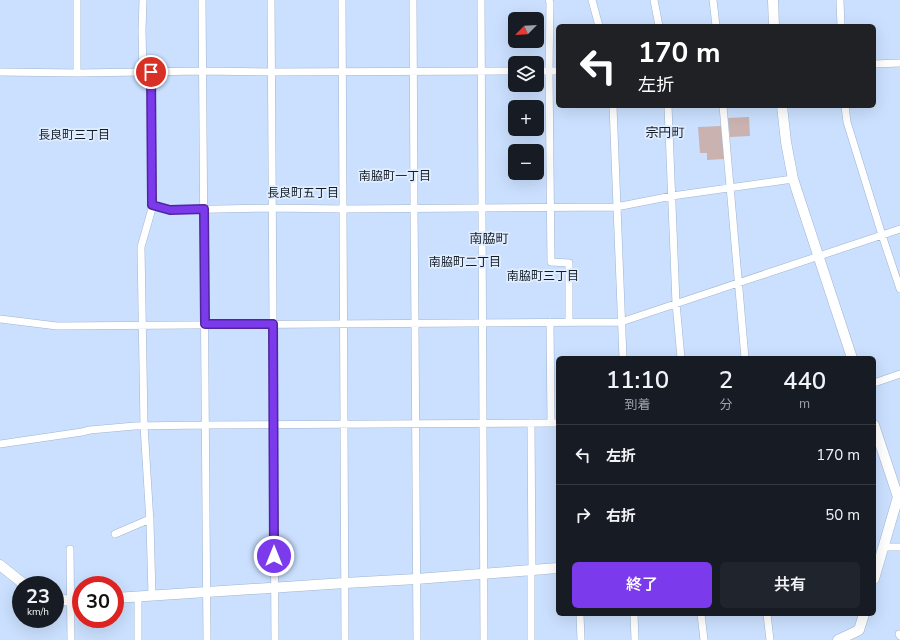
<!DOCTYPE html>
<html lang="ja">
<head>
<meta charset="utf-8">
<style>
	body { margin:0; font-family:"Nunito Sans","Noto Sans JP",sans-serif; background:#20242c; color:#f1f3f6; height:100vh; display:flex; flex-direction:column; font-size:15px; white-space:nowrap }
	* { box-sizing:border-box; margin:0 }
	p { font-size:13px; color:#9ea1a6 }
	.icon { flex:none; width:22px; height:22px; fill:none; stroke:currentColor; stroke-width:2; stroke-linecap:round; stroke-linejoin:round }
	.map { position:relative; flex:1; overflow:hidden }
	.drawer { position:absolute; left:556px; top:356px; width:320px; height:260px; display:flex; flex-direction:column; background:#171b24; border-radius:6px; box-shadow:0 4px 16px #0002 }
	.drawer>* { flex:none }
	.top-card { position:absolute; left:556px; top:24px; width:320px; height:84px; border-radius:6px; box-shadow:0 4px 16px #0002; background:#202124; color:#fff; overflow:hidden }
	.needle { width:26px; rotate:246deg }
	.tools { position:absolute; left:508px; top:12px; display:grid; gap:8px }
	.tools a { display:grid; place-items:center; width:36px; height:36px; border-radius:6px; background:#171b24; box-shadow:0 4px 16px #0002; font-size:20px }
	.speed { position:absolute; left:12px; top:576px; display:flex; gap:8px; font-size:20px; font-weight:700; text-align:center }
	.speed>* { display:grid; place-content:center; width:52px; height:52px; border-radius:50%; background:#171b24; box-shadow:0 4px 16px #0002; line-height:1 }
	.speed small { font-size:10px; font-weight:400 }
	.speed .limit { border:6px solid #d22; background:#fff; color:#111 }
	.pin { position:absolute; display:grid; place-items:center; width:34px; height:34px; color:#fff; margin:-17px; border:2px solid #fff; border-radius:50%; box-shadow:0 1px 4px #0007 }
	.me { position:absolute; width:44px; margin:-22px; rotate:0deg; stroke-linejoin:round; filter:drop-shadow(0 0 3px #0008) }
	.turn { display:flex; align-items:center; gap:14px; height:84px; padding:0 16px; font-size:18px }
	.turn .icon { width:52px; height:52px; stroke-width:2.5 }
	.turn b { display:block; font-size:28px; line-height:34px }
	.eta { display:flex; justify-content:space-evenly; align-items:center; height:68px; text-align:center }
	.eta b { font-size:24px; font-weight:600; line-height:28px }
	.action { display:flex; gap:8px; margin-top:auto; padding:8px 16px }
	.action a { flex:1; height:46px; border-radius:6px; background:#7c3aed; color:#fff; font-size:16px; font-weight:600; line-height:46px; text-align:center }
	.action a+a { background:#20242c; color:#f1f3f6 }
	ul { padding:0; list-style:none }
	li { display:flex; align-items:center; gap:12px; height:60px; padding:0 16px; border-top:1px solid #363941 }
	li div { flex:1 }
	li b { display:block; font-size:15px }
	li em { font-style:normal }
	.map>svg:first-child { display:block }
	.green { fill:#c9b2b0 }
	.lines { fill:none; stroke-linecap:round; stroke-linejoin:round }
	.street-casing { stroke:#9fb4d1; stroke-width:8 }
	.secondary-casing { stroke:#9fb4d1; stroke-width:11 }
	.street { stroke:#fff; stroke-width:7 }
	.secondary { stroke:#fff; stroke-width:10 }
	.route-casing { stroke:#51269a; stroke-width:10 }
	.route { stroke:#7c3aed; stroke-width:7 }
	.labels { text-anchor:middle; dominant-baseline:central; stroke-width:3.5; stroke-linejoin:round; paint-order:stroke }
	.neighbourhood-label { font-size:12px; fill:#141c27; stroke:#dfedff }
	.quarter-label { font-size:13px; fill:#141c27; stroke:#dfedff }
</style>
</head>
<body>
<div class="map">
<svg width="900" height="640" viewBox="0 0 900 640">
	<rect width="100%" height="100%" fill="#cae0fe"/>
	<!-- green -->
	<path class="green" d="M 749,117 L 750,136 L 730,137 L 728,118 Z
		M 721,126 L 724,159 L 707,160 L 707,153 L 700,153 L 698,127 Z"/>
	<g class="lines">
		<defs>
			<path id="street" d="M 202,0 L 207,640
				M 271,0 L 275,640
				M 342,0 L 343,209 L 345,640
				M 413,0 L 414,208 L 415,323 L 417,640
				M 481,0 L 484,640
				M 549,0 L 550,3 L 549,71 L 551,262 L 569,263 L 569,322
				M 592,0 L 599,26
				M 654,0 L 659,26
				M 713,0 L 716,26
				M 840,0 L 841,26
				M 874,64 L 900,63
				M 537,71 L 558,71
				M 0,72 L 79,73 L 203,71 L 271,72 L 515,71
				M 143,72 L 142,31 L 143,0
				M 151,72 L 153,205 L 141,247 L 144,426 L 150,522 L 152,596
				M 77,73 L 77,0
				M 613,106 L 623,358
				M 668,106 L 676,303 L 681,358
				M 723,106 L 745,358
				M 845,106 L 847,122 L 882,235 L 900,289
				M 153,205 L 170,210 L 273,208 L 343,209 L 616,207 L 672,196 L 793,179
				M 0,319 L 57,326 L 621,322 L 900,229
				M 550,322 L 551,423
				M 874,383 L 900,374
				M 531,423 L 532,570
				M 0,444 L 82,432 L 90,430 L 135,426 L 205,425 L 558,423
				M 115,534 L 150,519
				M 883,547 L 900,547
				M 70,549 L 71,640
				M 531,571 L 531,640
				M 138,597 L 138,640
				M 580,614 L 581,640
				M 634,614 L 635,640
				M 701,614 L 704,640
				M 767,614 L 770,640
				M 900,634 L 899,634 L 900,636"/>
			<path id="secondary" d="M 773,0 L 774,26
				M 782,106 L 786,142 L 793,179 L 852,358
				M 874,425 L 898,497
				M 0,565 L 25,585
				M 874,579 L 898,497 L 900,497
				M 115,598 L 345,583 L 416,579 L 558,568
				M 55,599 L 71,601 L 81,601
				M 838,640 L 853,633 L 859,630 L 864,614"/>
		</defs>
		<!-- street casing -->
		<use href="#street" class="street-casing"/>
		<!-- secondary casing -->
		<use href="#secondary" class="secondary-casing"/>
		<!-- street -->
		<use href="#street" class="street"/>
		<!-- secondary -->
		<use href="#secondary" class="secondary"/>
	</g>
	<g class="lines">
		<defs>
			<path id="route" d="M 151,72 L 152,205 L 170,210 L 204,209 L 205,324 L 273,324 L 274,556"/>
		</defs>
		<!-- route casing -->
		<use href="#route" class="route-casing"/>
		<!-- route -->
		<use href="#route" class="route"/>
	</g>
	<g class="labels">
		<!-- neighbourhood labels -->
		<g class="neighbourhood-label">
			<text x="74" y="135">長良町三丁目</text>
			<text x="395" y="176">南脇町一丁目</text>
			<text x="303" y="193">長良町五丁目</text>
			<text x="465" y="262">南脇町二丁目</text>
			<text x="543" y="276">南脇町三丁目</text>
		</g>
		<!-- quarter labels -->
		<g class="quarter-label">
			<text x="665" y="133">宗円町</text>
			<text x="489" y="239">南脇町</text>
		</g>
	</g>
</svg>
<div class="tools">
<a><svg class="needle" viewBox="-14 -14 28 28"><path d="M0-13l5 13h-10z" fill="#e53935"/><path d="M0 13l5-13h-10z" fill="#9ea1a6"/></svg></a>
<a><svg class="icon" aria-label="layers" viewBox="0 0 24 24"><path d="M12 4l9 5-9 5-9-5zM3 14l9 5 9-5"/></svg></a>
<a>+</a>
<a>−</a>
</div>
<div class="speed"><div>23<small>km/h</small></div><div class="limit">30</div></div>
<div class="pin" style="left:151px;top:72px;background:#d93025"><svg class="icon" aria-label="arrive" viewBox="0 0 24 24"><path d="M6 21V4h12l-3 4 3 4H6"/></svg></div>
<svg class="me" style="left:274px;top:556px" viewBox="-20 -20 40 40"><circle r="17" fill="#7c3aed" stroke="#fff" stroke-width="3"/><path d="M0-11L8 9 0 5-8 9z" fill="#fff"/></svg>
<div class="top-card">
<div class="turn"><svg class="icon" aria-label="left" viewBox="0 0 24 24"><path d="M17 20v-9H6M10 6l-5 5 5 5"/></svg><div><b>170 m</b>左折</div></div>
</div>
<section class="drawer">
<div class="eta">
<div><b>11:10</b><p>到着</p></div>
<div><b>2</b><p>分</p></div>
<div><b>440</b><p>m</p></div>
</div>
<ul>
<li><svg class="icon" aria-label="left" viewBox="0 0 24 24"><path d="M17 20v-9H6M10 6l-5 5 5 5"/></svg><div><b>左折</b></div><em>170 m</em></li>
<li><svg class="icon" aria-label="right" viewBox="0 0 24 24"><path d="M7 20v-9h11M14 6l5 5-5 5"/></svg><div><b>右折</b></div><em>50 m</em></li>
</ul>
<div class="action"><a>終了</a><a>共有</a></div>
</section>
</div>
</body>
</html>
